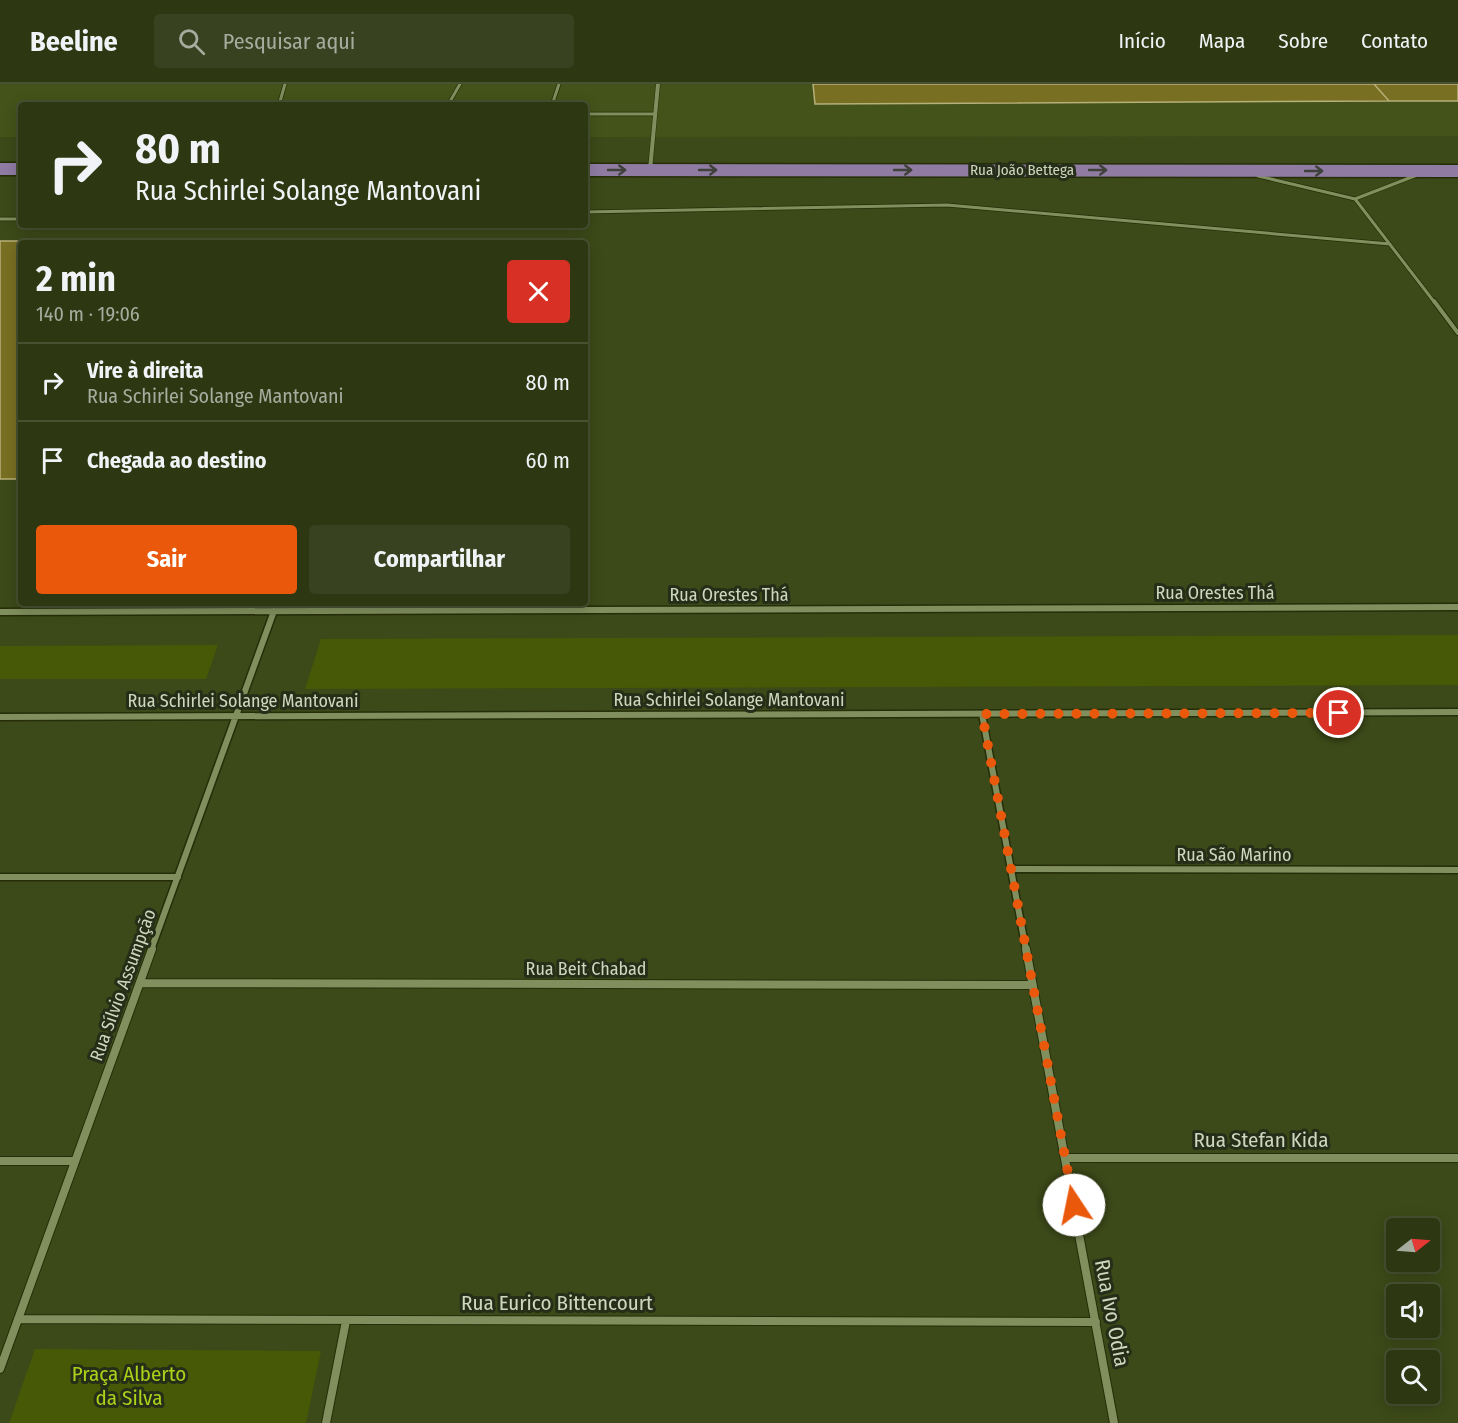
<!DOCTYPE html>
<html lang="pt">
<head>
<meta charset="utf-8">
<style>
	body { margin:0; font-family:"Fira Sans Condensed",sans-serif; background:#394220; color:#f1f3f6; height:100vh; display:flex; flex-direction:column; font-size:22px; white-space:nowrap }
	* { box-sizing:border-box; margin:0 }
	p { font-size:20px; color:#a7ac9f }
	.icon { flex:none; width:33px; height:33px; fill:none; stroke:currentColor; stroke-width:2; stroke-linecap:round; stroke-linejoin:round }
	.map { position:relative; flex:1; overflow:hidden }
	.details { position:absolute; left:18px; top:156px; width:570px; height:366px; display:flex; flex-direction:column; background:#2d3712; border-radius:6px; box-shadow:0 3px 15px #0003,0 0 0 2px #485132 }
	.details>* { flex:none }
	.top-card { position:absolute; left:18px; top:18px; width:570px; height:126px; border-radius:6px; box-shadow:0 3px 15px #0003,0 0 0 2px #485132; background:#2d3712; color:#f1f3f6; overflow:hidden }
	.needle { width:39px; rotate:73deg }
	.tools { position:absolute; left:1386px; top:1134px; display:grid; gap:12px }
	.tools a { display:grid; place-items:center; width:54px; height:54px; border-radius:6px; background:#2d3712; box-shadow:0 3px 15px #0003,0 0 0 2px #485132; font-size:30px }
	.pin { position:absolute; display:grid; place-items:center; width:51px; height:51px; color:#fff; margin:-26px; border:3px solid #fff; border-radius:50%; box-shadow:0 2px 6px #0007 }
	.me { position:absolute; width:66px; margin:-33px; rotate:349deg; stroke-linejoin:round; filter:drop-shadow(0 0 4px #0008) }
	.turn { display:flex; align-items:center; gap:21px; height:126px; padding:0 18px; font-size:27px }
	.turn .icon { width:78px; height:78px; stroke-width:2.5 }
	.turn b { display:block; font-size:42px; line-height:51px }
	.round { display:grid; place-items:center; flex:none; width:63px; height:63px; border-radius:6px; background:#394220 }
	.head { display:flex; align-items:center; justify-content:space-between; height:102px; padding:0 18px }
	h1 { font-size:36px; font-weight:700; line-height:45px }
	.primary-button { display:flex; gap:12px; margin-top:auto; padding:12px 18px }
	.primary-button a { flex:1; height:69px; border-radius:6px; background:#ea580c; color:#fff; font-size:24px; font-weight:700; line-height:69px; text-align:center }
	.primary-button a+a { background:#394220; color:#f1f3f6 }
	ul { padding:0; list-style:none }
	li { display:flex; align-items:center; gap:18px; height:78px; padding:0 18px; border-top:2px solid #485132 }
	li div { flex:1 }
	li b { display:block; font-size:22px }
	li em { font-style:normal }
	header { display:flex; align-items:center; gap:36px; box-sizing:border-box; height:84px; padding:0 30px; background:#2d3712; border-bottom:2px solid #485132 }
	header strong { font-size:28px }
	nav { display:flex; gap:33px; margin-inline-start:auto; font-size:21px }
	.search { width:420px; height:54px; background:#394220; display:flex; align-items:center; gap:15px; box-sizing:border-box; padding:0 21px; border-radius:6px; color:#a7ac9f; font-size:22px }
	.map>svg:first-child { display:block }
	.built { fill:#445319 }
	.green { fill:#475906 }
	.building { fill:#786f22; stroke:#b6b079; stroke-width:1.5 }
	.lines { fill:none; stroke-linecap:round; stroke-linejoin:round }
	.lane-far1-casing { stroke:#252e08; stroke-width:4.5 }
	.lane-casing { stroke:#252e08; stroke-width:6 }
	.street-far2-casing { stroke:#252e08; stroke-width:5 }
	.street-far1-casing { stroke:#252e08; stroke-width:9 }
	.street-casing { stroke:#252e08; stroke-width:10 }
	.primary-casing { stroke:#252e08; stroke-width:3 }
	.lane-far1 { stroke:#808f5d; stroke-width:3 }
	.lane { stroke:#808f5d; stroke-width:4 }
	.street-far2 { stroke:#808f5d; stroke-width:4 }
	.street-far1 { stroke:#808f5d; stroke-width:6 }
	.street { stroke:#808f5d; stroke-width:8 }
	.primary { fill:#907ca3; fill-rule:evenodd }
	.oneway { stroke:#40413b }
	.route { stroke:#ea580c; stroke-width:10; stroke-dasharray:0 18 }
	.labels { text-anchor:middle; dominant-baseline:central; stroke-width:6; stroke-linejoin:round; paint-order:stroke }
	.far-street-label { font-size:15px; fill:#ced7bd; stroke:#262d18 }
	.street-label { font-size:18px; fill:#ced7bd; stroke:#262d18 }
	.near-street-label { font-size:21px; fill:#ced7bd; stroke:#262d18 }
	.near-park-label { font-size:21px; fill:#abd21b; stroke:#262d18 }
</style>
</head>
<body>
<header>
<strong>Beeline</strong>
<div class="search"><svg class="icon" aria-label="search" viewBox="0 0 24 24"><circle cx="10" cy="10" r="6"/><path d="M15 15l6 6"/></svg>Pesquisar aqui</div>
<nav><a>Início</a><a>Mapa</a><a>Sobre</a><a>Contato</a></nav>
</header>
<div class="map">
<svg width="1458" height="1339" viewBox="0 0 1458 1339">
	<rect width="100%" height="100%" fill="#3c4918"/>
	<!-- built -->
	<path class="built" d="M 0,0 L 1458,0 L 1458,52 L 585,53 L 585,21 L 21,21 L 21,53 L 0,53 Z"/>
	<!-- green -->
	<path class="green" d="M 1458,551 L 1458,601 L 305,605 L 321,555 Z
		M 218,561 L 206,595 L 0,595 L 0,562 Z
		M 35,1265 L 321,1267 L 306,1339 L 9,1339 Z"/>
	<!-- building -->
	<path class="building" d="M 813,0 L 1374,0 L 1389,17 L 815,20 Z
		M 1374,0 L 1458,0 L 1458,17 L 1389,17 Z
		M 0,157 L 428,157 L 427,159 L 21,159 L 21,395 L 0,395 Z"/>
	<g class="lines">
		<defs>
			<path id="lane-far1" d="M 279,21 L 285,0
				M 448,21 L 460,0
				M 552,21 L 559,0
				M 585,30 L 655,30
				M 1258,92 L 1355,115 L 1417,91
				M 1355,115 L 1435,219
				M 585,128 L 947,121 L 1390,160
				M 0,135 L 21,135"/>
			<path id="lane" d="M 1434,217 L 1458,249"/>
			<path id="street-far2" d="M 650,86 L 658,0"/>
			<path id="street-far1" d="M 0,528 L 1458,523
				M 982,630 L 1026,866
				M 0,633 L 1458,628
				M 1011,785 L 1458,786
				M 0,793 L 178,793
				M 151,866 L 274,527"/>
			<path id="street" d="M 1026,865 L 1114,1339
				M 140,899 L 1032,901
				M 1065,1074 L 1458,1074
				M 0,1077 L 75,1077
				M 18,1235 L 1096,1238
				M 0,1285 L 152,865
				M 326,1339 L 346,1237"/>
			<path id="primary" d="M 0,79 L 21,79 L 21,91 L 0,91 Z
				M 585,80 L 1458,81 L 1458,93 L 585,92 Z"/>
		</defs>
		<!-- lane-far1 casing -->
		<use href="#lane-far1" class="lane-far1-casing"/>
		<!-- lane casing -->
		<use href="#lane" class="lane-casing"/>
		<!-- street-far2 casing -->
		<use href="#street-far2" class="street-far2-casing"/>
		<!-- street-far1 casing -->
		<use href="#street-far1" class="street-far1-casing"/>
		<!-- street casing -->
		<use href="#street" class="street-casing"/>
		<!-- primary casing -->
		<use href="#primary" class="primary-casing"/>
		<!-- lane-far1 -->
		<use href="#lane-far1" class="lane-far1"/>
		<!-- lane -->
		<use href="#lane" class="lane"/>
		<!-- street-far2 -->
		<use href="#street-far2" class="street-far2"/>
		<!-- street-far1 -->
		<use href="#street-far1" class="street-far1"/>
		<!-- street -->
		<use href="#street" class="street"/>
		<!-- primary -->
		<use href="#primary" class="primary"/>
	</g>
	<!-- one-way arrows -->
	<defs><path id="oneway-shaft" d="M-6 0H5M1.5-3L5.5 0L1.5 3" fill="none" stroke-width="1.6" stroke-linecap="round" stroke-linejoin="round" transform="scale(1.5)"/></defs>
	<g class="oneway">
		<use href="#oneway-shaft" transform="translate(617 86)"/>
		<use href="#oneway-shaft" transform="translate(708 86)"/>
		<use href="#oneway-shaft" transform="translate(903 86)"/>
		<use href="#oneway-shaft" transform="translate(1098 86)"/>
		<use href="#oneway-shaft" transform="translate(1314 87)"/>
	</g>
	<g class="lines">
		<!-- route -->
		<path class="route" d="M 1074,1121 L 982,630 L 1339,629"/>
	</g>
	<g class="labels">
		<!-- far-street labels -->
		<g class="far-street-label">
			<text x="1022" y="86">Rua João Bettega</text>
		</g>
		<!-- street labels -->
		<g class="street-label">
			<text x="1215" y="509">Rua Orestes Thá</text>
			<text x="729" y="511">Rua Orestes Thá</text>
			<text x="729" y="616">Rua Schirlei Solange Mantovani</text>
			<text x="243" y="617">Rua Schirlei Solange Mantovani</text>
			<text x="1234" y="771">Rua São Marino</text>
			<text x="586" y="885">Rua Beit Chabad</text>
			<text transform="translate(123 901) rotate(-70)">Rua Sílvio Assumpção</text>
		</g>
		<!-- near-street labels -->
		<g class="near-street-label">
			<text x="1261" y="1056">Rua Stefan Kida</text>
			<text x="557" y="1219">Rua Eurico Bittencourt</text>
			<text transform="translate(1112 1229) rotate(79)">Rua Ivo Odia</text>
		</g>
		<!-- near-park labels -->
		<g class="near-park-label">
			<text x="129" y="1290">Praça Alberto<tspan x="129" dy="24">da Silva</tspan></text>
		</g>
	</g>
</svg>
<div class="tools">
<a><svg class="needle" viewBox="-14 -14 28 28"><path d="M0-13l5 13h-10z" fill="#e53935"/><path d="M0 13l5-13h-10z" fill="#a7ac9f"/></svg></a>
<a><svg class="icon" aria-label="sound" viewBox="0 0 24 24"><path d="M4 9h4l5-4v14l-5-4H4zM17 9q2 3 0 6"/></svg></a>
<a><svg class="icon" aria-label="search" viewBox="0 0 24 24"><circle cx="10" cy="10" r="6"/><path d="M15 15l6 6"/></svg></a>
</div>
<div class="pin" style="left:1339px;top:629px;background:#d93025"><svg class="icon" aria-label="arrive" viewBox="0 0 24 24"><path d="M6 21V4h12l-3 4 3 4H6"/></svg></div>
<svg class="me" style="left:1074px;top:1121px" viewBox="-20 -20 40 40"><circle r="19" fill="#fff"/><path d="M0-13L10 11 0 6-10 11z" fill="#ea580c"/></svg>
<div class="top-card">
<div class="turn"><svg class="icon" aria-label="right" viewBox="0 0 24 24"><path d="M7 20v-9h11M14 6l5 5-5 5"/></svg><div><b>80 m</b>Rua Schirlei Solange Mantovani</div></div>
</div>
<section class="details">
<div class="head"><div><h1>2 min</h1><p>140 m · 19:06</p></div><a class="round" style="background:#d93025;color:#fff"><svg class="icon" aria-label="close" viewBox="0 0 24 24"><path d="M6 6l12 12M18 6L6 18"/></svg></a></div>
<ul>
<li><svg class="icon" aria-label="right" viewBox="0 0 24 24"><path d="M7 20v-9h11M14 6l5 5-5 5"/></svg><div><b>Vire à direita</b><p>Rua Schirlei Solange Mantovani</p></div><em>80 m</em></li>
<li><svg class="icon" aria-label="arrive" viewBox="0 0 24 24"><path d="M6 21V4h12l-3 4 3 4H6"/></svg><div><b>Chegada ao destino</b></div><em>60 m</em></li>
</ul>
<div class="primary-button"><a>Sair</a><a>Compartilhar</a></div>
</section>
</div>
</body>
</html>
